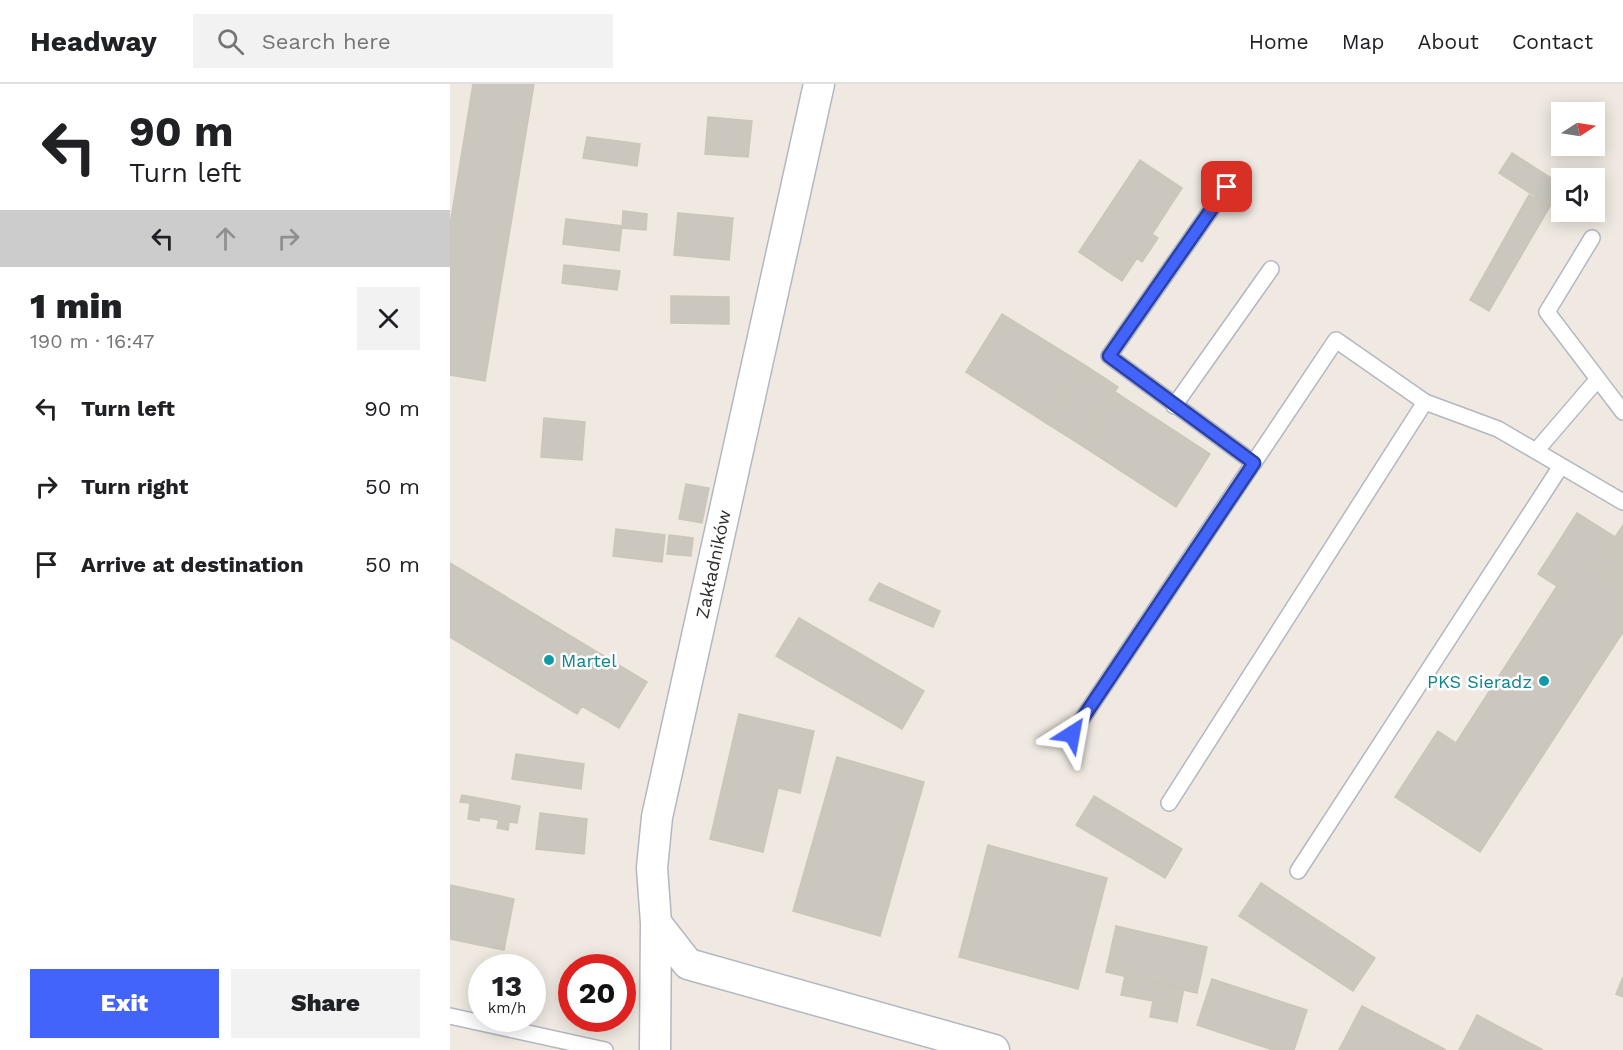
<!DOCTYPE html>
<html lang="en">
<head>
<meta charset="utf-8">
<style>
	body { margin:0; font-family:"Work Sans",sans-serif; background:#f2f2f2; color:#202124; height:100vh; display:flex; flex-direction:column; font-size:22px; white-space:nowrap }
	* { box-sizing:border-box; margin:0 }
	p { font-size:20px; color:#757577 }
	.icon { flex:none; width:33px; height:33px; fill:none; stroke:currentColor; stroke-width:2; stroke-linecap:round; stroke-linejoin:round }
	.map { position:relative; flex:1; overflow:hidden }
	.side { display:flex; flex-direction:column; background:#fff; width:450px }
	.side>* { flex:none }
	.hud { background:#fff; color:#202124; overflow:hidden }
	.needle { width:39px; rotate:78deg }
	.controls { position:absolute; left:1101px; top:18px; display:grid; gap:12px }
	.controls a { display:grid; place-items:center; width:54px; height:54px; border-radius:0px; background:#fff; box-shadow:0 3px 15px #0003; font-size:30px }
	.speed { position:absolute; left:18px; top:870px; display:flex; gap:12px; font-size:30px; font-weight:700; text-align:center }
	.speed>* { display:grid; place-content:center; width:78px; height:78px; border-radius:50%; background:#fff; box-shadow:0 3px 15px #0003; line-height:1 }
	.speed small { font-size:15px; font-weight:400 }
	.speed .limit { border:9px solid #d22; background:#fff; color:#111 }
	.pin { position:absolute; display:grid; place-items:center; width:51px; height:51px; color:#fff; margin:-26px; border-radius:12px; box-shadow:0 3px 9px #0006 }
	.me { position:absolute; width:66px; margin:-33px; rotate:34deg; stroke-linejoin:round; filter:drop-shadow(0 0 4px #0008) }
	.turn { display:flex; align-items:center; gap:21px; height:126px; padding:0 30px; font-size:27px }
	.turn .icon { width:78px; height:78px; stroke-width:2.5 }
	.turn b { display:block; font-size:42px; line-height:51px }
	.lanes { display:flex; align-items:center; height:57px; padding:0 30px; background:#0003; justify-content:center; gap:30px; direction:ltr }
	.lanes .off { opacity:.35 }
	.round { display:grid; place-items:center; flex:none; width:63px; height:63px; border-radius:0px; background:#f2f2f2 }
	.summary { display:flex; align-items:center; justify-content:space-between; height:102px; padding:0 30px }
	h1 { font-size:36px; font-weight:800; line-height:45px }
	.button { display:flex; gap:12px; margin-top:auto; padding:12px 30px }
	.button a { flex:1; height:69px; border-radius:0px; background:#4264fb; color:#fff; font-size:24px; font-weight:800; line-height:69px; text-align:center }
	.button a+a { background:#f2f2f2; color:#202124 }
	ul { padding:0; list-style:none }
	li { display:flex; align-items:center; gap:18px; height:78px; padding:0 30px }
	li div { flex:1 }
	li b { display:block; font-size:22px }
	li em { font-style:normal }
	header { display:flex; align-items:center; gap:36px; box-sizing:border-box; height:84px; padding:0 30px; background:#fff; border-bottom:2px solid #e0e0e0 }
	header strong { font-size:28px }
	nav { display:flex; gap:33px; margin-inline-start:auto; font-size:21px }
	.search { width:420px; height:54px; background:#f2f2f2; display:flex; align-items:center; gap:15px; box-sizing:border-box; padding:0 21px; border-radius:0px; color:#757577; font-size:22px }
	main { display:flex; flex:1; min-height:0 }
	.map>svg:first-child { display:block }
	.building { fill:#cbc7bf; stroke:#cbc5ba; stroke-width:1.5 }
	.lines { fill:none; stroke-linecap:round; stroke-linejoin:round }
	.lane-casing { stroke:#b4b7c1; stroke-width:18 }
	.street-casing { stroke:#b4b7c1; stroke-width:33 }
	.lane { stroke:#fff; stroke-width:15 }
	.street { stroke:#fff; stroke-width:30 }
	.route-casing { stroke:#2b41a3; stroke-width:15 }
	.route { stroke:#4264fb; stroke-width:10 }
	.culture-dot { fill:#0f9aa8; stroke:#fff; stroke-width:2 }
	.labels { text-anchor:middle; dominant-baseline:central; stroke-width:5; stroke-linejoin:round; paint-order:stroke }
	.street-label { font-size:18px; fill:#2e2e2e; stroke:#fff }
	.culture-label { font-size:18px; fill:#0d838f; stroke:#fff; text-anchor:start }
</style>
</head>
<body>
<header>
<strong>Headway</strong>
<div class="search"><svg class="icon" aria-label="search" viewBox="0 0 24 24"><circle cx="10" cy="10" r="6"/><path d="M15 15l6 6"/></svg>Search here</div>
<nav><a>Home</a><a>Map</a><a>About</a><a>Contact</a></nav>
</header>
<main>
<section class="side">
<div class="hud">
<div class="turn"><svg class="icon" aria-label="left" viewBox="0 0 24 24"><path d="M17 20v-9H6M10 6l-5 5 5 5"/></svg><div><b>90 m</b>Turn left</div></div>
<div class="lanes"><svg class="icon" aria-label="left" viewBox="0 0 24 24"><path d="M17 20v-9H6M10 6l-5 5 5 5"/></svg><svg class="icon off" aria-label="ahead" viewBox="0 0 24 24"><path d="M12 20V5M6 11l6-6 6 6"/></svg><svg class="icon off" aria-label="right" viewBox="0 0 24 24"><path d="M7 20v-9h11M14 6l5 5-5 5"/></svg></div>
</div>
<div class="summary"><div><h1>1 min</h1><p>190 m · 16:47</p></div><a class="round"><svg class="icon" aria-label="close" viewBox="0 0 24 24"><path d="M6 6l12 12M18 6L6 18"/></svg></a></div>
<ul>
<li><svg class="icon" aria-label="left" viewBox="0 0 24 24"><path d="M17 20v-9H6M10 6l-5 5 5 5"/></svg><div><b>Turn left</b></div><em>90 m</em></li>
<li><svg class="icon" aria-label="right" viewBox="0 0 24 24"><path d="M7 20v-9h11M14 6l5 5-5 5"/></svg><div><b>Turn right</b></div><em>50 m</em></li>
<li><svg class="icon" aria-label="arrive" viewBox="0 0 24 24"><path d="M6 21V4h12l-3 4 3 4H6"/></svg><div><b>Arrive at destination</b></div><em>50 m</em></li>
</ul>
<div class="button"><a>Exit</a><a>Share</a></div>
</section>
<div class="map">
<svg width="1173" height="966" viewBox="0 0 1173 966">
	<rect width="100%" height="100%" fill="#efe9e1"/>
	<!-- building -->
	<path class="building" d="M 23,0 L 84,0 L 35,297 L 0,291 L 0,141 Z
		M 258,33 L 302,37 L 298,73 L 255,70 Z
		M 137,53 L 190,60 L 187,82 L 133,74 Z
		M 1062,69 L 1112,101 L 1100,122 L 1049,89 Z
		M 690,76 L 732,104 L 702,150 L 708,154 L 692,178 L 687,174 L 672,197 L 629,168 Z
		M 1079,111 L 1100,122 L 1039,227 L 1020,216 Z
		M 173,127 L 197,130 L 196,146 L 172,144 Z
		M 228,129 L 283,134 L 279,176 L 224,171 Z
		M 116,135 L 172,142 L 169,167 L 113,160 Z
		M 114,181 L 170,187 L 167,206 L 112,199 Z
		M 221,212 L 279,213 L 279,240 L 221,239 Z
		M 552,230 L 633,280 L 596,339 L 516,288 Z
		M 633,280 L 668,303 L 631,361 L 596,339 Z
		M 665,308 L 760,370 L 726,423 L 631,361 Z
		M 94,334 L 135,338 L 132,376 L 91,373 Z
		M 236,400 L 259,404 L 252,439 L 229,435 Z
		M 1127,429 L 1165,453 L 1146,482 L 1173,499 L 1173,548 L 1030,768 L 945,713 L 988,647 L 1006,659 L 1107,502 L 1088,490 Z
		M 1173,441 L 1173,499 L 1146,482 Z
		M 166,445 L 215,451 L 212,478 L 163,472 Z
		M 219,451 L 243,454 L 241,472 L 217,470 Z
		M 0,479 L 197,598 L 169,644 L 132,622 L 127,630 L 0,553 Z
		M 429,499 L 490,527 L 483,543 L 419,516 Z
		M 349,534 L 474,607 L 452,645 L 326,572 Z
		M 289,630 L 364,647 L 350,709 L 328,704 L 313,768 L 260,755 Z
		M 66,670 L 134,680 L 131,705 L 62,695 Z
		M 387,673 L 474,698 L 430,852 L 343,827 Z
		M 12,711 L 70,722 L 67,739 L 59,738 L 58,746 L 47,744 L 49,736 L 30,733 L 29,737 L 18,735 L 20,719 L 10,718 Z
		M 644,712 L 732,765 L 715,794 L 626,741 Z
		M 90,729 L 137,735 L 134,770 L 86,765 Z
		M 538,761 L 657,794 L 628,905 L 509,873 Z
		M 811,799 L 925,874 L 903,907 L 789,832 Z
		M 0,801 L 64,815 L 54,866 L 0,855 Z
		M 666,842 L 757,863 L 747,909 L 656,888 Z
		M 675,892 L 734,904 L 727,938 L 700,933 L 703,917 L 671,911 Z
		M 1173,893 L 1173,913 L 1166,910 Z
		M 762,895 L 857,926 L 844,966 L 823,966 L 747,941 Z
		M 912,922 L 996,966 L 889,966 Z
		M 1027,931 L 1093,966 L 1009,966 Z"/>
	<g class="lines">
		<defs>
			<path id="lane" d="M 777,103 L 659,272 L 804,379
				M 1142,154 L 1097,228 L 1173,328
				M 724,322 L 821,185
				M 1086,367 L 1147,296
				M 622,650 L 886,256 L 975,318
				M 719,719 L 975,318 L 1048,345 L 1173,418
				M 848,787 L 1111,382
				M 0,932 L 155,966"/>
			<path id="street" d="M 206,839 L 238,880 L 544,966
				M 205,966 L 206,839 L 202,784 L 207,733 L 369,0"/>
		</defs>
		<!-- lane casing -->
		<use href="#lane" class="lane-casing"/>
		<!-- street casing -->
		<use href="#street" class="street-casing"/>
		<!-- lane -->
		<use href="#lane" class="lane"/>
		<!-- street -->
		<use href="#street" class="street"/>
	</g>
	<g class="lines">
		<defs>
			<path id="route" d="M 622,650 L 804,379 L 659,272 L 777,103"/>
		</defs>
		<!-- route casing -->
		<use href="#route" class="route-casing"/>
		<!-- route -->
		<use href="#route" class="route"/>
	</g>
	<!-- markers -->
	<g class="culture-dot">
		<circle cx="99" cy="576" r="6"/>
		<circle cx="1094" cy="597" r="6"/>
	</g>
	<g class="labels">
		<!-- street labels -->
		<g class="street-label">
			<text transform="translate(263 480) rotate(-78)">Zakładników</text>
		</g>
		<!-- culture labels -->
		<g class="culture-label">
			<text x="111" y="576">Martel</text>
			<text x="1082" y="597" text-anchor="end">PKS Sieradz</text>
		</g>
	</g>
</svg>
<div class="controls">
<a><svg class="needle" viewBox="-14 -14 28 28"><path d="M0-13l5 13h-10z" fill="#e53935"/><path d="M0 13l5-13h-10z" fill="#757577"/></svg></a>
<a><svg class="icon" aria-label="sound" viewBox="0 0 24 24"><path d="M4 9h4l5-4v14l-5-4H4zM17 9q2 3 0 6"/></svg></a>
</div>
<div class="speed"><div>13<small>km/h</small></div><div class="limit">20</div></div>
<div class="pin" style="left:777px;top:103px;background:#d93025"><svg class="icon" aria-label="arrive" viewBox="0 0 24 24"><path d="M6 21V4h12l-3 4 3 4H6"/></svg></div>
<svg class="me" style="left:622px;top:650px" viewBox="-20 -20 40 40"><path d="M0-17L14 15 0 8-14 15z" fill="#4264fb" stroke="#fff" stroke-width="4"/></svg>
</div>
</main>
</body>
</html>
